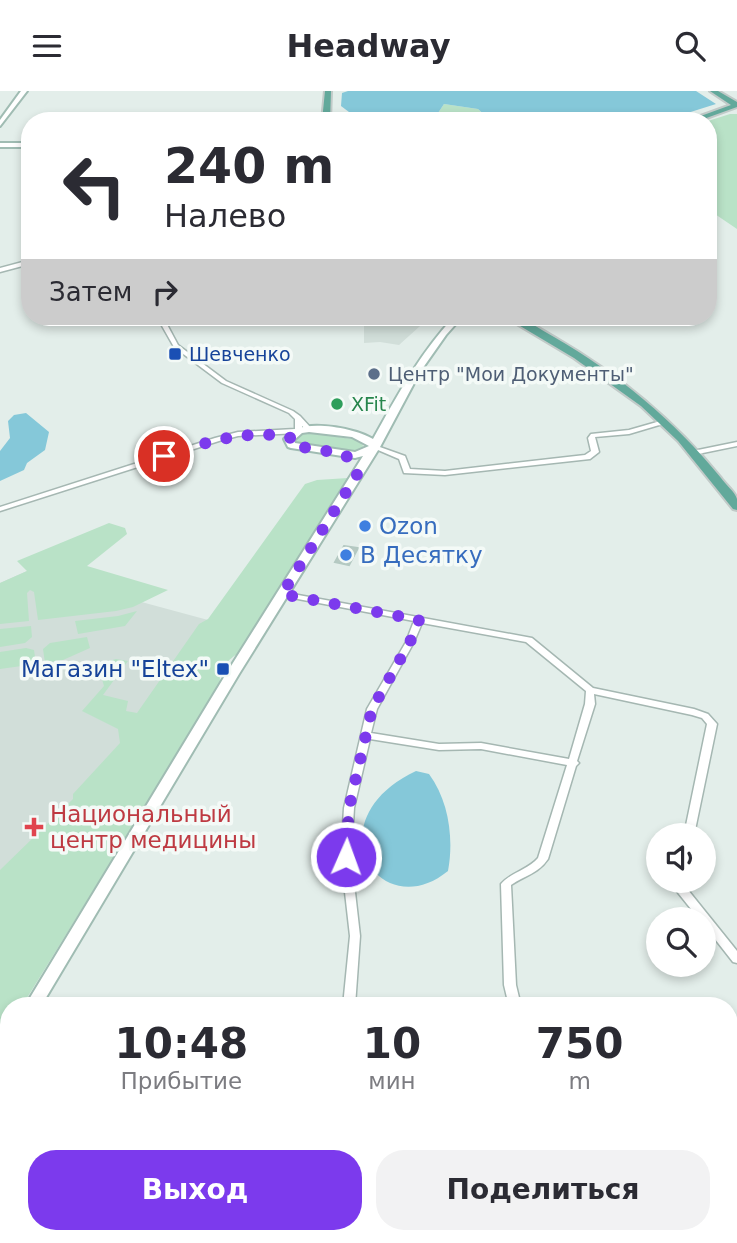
<!DOCTYPE html>
<html lang="ru">
<head>
<meta charset="utf-8">
<style>
	body { margin:0; font-family:"DejaVu Sans",sans-serif; background:#f2f2f3; color:#2b2b33; height:100vh; display:flex; flex-direction:column; font-size:26px; white-space:nowrap }
	* { box-sizing:border-box; margin:0 }
	p { font-size:23px; color:#7c7c81 }
	.icon { flex:none; width:38px; height:38px; fill:none; stroke:currentColor; stroke-width:2; stroke-linecap:round; stroke-linejoin:round }
	.map { position:relative; flex:1; overflow:hidden }
	.details { position:absolute; left:0px; top:906px; width:738px; height:247px; display:flex; flex-direction:column; background:#fff; border-radius:28px 28px 0 0; box-shadow:0 4px 10px #0003 }
	.details>* { flex:none }
	.banner { position:absolute; left:21px; top:21px; width:696px; height:214px; border-radius:28px; box-shadow:0 4px 10px #0003; background:#fff; color:#2b2b33; overflow:hidden }
	.controls { position:absolute; left:646px; top:732px; display:grid; gap:14px }
	.controls a { display:grid; place-items:center; width:70px; height:70px; border-radius:50%; background:#fff; box-shadow:0 4px 10px #0003; font-size:35px }
	.pin { position:absolute; display:grid; place-items:center; width:60px; height:60px; color:#fff; margin:-30px; border:4px solid #fff; border-radius:50%; box-shadow:0 2px 7px #0007 }
	.me { position:absolute; width:77px; margin:-38px; rotate:2deg; stroke-linejoin:round; filter:drop-shadow(0 0 5px #0008) }
	.turn { display:flex; align-items:center; gap:24px; height:147px; padding:0 28px; font-size:32px }
	.turn .icon { width:91px; height:91px; stroke-width:2.5 }
	.turn b { display:block; font-size:49px; line-height:60px }
	.then { display:flex; align-items:center; height:66px; padding:0 28px; background:#0003; gap:14px; font-size:26px }
	.eta { display:flex; justify-content:space-evenly; align-items:center; height:119px; text-align:center }
	.eta b { font-size:42px; font-weight:600; line-height:49px }
	.cta { display:flex; gap:14px; margin-top:auto; padding:14px 28px }
	.cta a { flex:1; height:80px; border-radius:28px; background:#7c3aed; color:#fff; font-size:28px; font-weight:600; line-height:80px; text-align:center }
	.cta a+a { background:#f2f2f3; color:#2b2b33 }
	header { display:flex; justify-content:space-between; align-items:center; height:91px; padding:0 28px; background:#fff; font-size:32px; font-weight:600 }
	.map>svg:first-child { display:block }
	.built { fill:#d1ded9 }
	.green { fill:#b9e2c7 }
	.water { fill:#85c8d9 }
	.building { fill:#b8cac3; stroke:#b4c9c2; stroke-width:2 }
	.lines { fill:none; stroke-linecap:round; stroke-linejoin:round }
	.street-casing { stroke:#a5b7b2; stroke-width:3 }
	.secondary-casing { stroke:#a0bcb3; stroke-width:4 }
	.primary-casing { stroke:#c1cac8; stroke-width:4 }
	.street { fill:#fff; fill-rule:evenodd }
	.secondary { fill:#fff; fill-rule:evenodd }
	.primary { fill:#62a99b; fill-rule:evenodd }
	.route { stroke:#7c3aed; stroke-width:12; stroke-dasharray:0 21.6 }
	.transit-dot { fill:#1a4fb4; stroke:#f4faf7; stroke-width:2.5 }
	.service-dot { fill:#5c6f8a; stroke:#f4faf7; stroke-width:2.5 }
	.leisure-dot { fill:#2e9e5b; stroke:#f4faf7; stroke-width:2.5 }
	.shop-dot { fill:#3f7fe0; stroke:#f4faf7; stroke-width:2.5 }
	.health-dot { fill:#e0444e; stroke:#f4faf7; stroke-width:2.5 }
	.labels { text-anchor:middle; dominant-baseline:central; stroke-width:7; stroke-linejoin:round; paint-order:stroke }
	.far-transit-label { font-size:19px; fill:#164399; stroke:#f4faf7; text-anchor:start }
	.far-service-label { font-size:19px; fill:#4e5e75; stroke:#f4faf7; text-anchor:start }
	.far-leisure-label { font-size:19px; fill:#27864d; stroke:#f4faf7; text-anchor:start }
	.shop-label { font-size:23px; fill:#366cbe; stroke:#f4faf7; text-anchor:start }
	.transit-label { font-size:23px; fill:#164399; stroke:#f4faf7; text-anchor:end }
	.health-label { font-size:23px; fill:#be3a42; stroke:#f4faf7; text-anchor:start }
</style>
</head>
<body>
<header><svg class="icon" aria-label="menu" viewBox="0 0 24 24"><path d="M4 6h16M4 12h16M4 18h16"/></svg>Headway<svg class="icon" aria-label="search" viewBox="0 0 24 24"><circle cx="10" cy="10" r="6"/><path d="M15 15l6 6"/></svg></header>
<div class="map">
<svg width="737" height="1152" viewBox="0 0 737 1152">
	<rect width="100%" height="100%" fill="#e3eeea"/>
	<!-- built -->
	<path class="built" d="M 364,226 L 430,226 L 399,254 L 380,251 L 364,252 Z
		M 27,480 L 208,529 L 0,834 L 0,492 Z"/>
	<!-- green -->
	<path class="green" d="M 444,13 L 478,18 L 491,30 L 442,30 L 438,22 Z
		M 730,23 L 737,23 L 737,138 L 709,119 L 708,30 Z
		M 313,342 L 358,349 L 364,356 L 353,361 L 298,353 L 295,349 L 299,344 Z
		M 348,387 L 241,560 C 226,571 219,576 220,594 L 22,915 L 9,915 L 9,936 L 0,950 L 0,779 L 73,708 L 73,703 L 120,652 L 118,638 L 82,620 L 104,595 L 101,585 L 106,571 L 116,568 L 128,570 L 103,604 L 128,610 L 126,620 L 137,622 L 199,533 L 208,528 L 305,393 L 317,389 Z
		M 109,432 L 125,437 L 127,443 L 87,475 L 168,499 L 133,516 L 116,520 L 38,529 L 34,501 L 30,499 L 27,502 L 29,530 L 0,533 L 0,492 L 27,480 L 17,470 Z
		M 137,520 L 125,535 L 78,543 L 75,530 L 118,525 Z
		M 31,535 L 32,546 L 25,552 L 0,556 L 0,538 Z
		M 87,546 L 90,557 L 63,569 L 45,572 L 43,558 L 50,552 Z
		M 26,557 L 34,559 L 36,573 L 0,578 L 0,561 Z
		M 331,1145 L 448,1145 L 457,1152 L 328,1152 Z"/>
	<!-- water -->
	<path class="water" d="M 348,0 L 696,0 L 716,13 L 662,30 L 491,30 L 478,18 L 444,13 L 438,22 L 442,30 L 349,30 L 349,21 L 341,15 L 342,2 Z
		M 26,322 L 49,341 L 45,359 L 27,372 L 24,379 L 0,390 L 0,360 L 10,347 L 8,330 L 14,324 Z
		M 416,680 L 429,683 C 449,710 454,748 448,780 C 379,836 312,729 416,680 Z"/>
	<!-- building -->
	<path class="building" d="M 344,455 L 358,457 L 349,474 L 335,471 Z"/>
	<g class="lines">
		<defs>
			<path id="street" d="M 709,131 L 715,137 L 709,143 Z
				M 30,169 L 30,173 L 0,181 L 0,177 Z
				M 157,226 L 163,226 L 178,254 L 226,290 L 293,320 L 300,325 L 311,337 L 311,339 L 307,339 L 302,335 L 302,340 L 299,342 L 238,345 L 219,350 L 0,420 L 0,416 L 215,347 L 238,341 L 295,338 L 295,328 L 289,322 L 222,292 L 174,256 Z
				M 664,329 L 667,331 L 666,332 L 629,343 L 595,346 L 599,361 L 590,368 L 445,384 L 404,382 L 399,368 L 371,356 L 373,355 L 377,355 L 405,365 L 410,378 L 445,380 L 585,364 L 591,360 L 588,347 L 591,343 L 629,339 Z
				M 737,351 L 737,355 L 693,364 L 689,362 L 693,360 Z
				M 279,501 L 282,501 L 532,547 L 593,597 L 694,618 L 708,623 L 717,633 L 694,744 L 684,744 L 707,633 L 702,627 L 692,624 L 594,603 L 595,613 L 577,670 L 579,672 L 576,675 L 548,768 C 539,782 524,785 511,794 L 516,894 L 521,915 L 509,915 L 504,894 L 501,793 C 511,781 528,779 538,767 L 567,674 L 481,658 L 439,659 L 370,648 L 354,717 L 351,766 L 360,845 L 355,915 L 343,915 L 350,845 L 341,766 L 344,717 L 367,618 L 406,551 L 414,530 L 282,505 L 278,503 ZM 422,532 L 526,551 L 586,600 L 585,613 L 569,668 L 481,652 L 439,653 L 371,642 L 377,618 L 414,551 Z
				M 674,789 L 684,789 L 684,794 L 737,860 L 737,872 L 733,871 L 704,834 L 704,828 L 699,828 L 675,798 Z
				M 282,1144 L 295,1144 L 292,1152 L 278,1152 Z
				M 586,1144 L 600,1144 L 604,1152 L 590,1152 Z"/>
			<path id="secondary" d="M 21,0 L 27,0 L 0,35 L 0,29 Z
				M 0,52 L 30,52 L 30,56 L 0,56 Z
				M 454,226 L 462,226 L 446,244 L 420,281 L 380,356 L 239,583 L 41,915 L 25,915 L 226,583 L 363,365 L 355,367 L 291,357 L 288,356 L 284,348 C 288,344 292,340 297,338 C 315,330 357,338 373,348 C 397,305 420,262 454,226 ZM 309,341 L 352,346 L 369,355 L 355,361 L 295,352 L 294,349 L 302,342 Z
				M 9,949 C 9,960 12,974 0,978 C 0,967 0,953 9,949 Z"/>
			<path id="primary" d="M 325,0 L 331,0 L 330,30 L 322,30 Z
				M 710,0 L 718,0 L 737,11 L 737,16 L 698,30 L 687,30 L 731,14 Z
				M 505,226 C 523,225 538,237 554,246 C 618,283 674,329 721,387 C 725,393 735,401 737,408 C 737,411 737,415 737,419 L 733,418 L 678,350 L 641,315 L 574,267 Z"/>
		</defs>
		<!-- street casing -->
		<use href="#street" class="street-casing"/>
		<!-- secondary casing -->
		<use href="#secondary" class="secondary-casing"/>
		<!-- primary casing -->
		<use href="#primary" class="primary-casing"/>
		<!-- street -->
		<use href="#street" class="street"/>
		<!-- secondary -->
		<use href="#secondary" class="secondary"/>
		<!-- primary -->
		<use href="#primary" class="primary"/>
	</g>
	<g class="lines">
		<!-- route -->
		<path class="route" d="M 164,365 C 207,351 244,338 290,346 L 291,354 L 344,363 L 352,370 L 357,384 L 282,503 L 419,529 L 410,551 L 372,618 L 349,717 L 346,766"/>
	</g>
	<!-- markers -->
	<g class="transit-dot">
		<rect x="168" y="256" width="14" height="14" rx="3.5"/>
		<rect x="216" y="571" width="14" height="14" rx="3.5"/>
	</g>
	<circle class="service-dot" cx="374" cy="283" r="7"/>
	<circle class="leisure-dot" cx="337" cy="313" r="7"/>
	<g class="shop-dot">
		<circle cx="365" cy="435" r="7"/>
		<circle cx="346" cy="464" r="7"/>
	</g>
	<path class="health-dot" d="M30.5 725.5h7v7h7v7h-7v7h-7v-7h-7v-7h7z"/>
	<g class="labels">
		<!-- far-transit labels -->
		<g class="far-transit-label">
			<text x="189" y="263">Шевченко</text>
		</g>
		<!-- far-service labels -->
		<g class="far-service-label">
			<text x="388" y="283">Центр "Мои Документы"</text>
		</g>
		<!-- far-leisure labels -->
		<g class="far-leisure-label">
			<text x="351" y="313">XFit</text>
		</g>
		<!-- shop labels -->
		<g class="shop-label">
			<text x="379" y="435">Ozon</text>
			<text x="360" y="464">В Десятку</text>
		</g>
		<!-- transit labels -->
		<g class="transit-label">
			<text x="209" y="578">Магазин "Eltex"</text>
		</g>
		<!-- health labels -->
		<g class="health-label">
			<text x="50" y="723">Национальный<tspan x="50" dy="26">центр медицины</tspan></text>
		</g>
	</g>
</svg>
<div class="controls">
<a><svg class="icon" aria-label="sound" viewBox="0 0 24 24"><path d="M4 9h4l5-4v14l-5-4H4zM17 9q2 3 0 6"/></svg></a>
<a><svg class="icon" aria-label="search" viewBox="0 0 24 24"><circle cx="10" cy="10" r="6"/><path d="M15 15l6 6"/></svg></a>
</div>
<div class="pin" style="left:164px;top:365px;background:#d93025"><svg class="icon" aria-label="arrive" viewBox="0 0 24 24"><path d="M6 21V4h12l-3 4 3 4H6"/></svg></div>
<svg class="me" style="left:346px;top:766px" viewBox="-20 -20 40 40"><circle r="17" fill="#7c3aed" stroke="#fff" stroke-width="3"/><path d="M0-11L8 9 0 5-8 9z" fill="#fff"/></svg>
<div class="banner">
<div class="turn"><svg class="icon" aria-label="left" viewBox="0 0 24 24"><path d="M17 20v-9H6M10 6l-5 5 5 5"/></svg><div><b>240 m</b>Налево</div></div>
<div class="then">Затем<svg class="icon" aria-label="right" viewBox="0 0 24 24"><path d="M7 20v-9h11M14 6l5 5-5 5"/></svg></div>
</div>
<section class="details">
<div class="eta">
<div><b>10:48</b><p>Прибытие</p></div>
<div><b>10</b><p>мин</p></div>
<div><b>750</b><p>m</p></div>
</div>
<div class="cta"><a>Выход</a><a>Поделиться</a></div>
</section>
</div>
</body>
</html>
